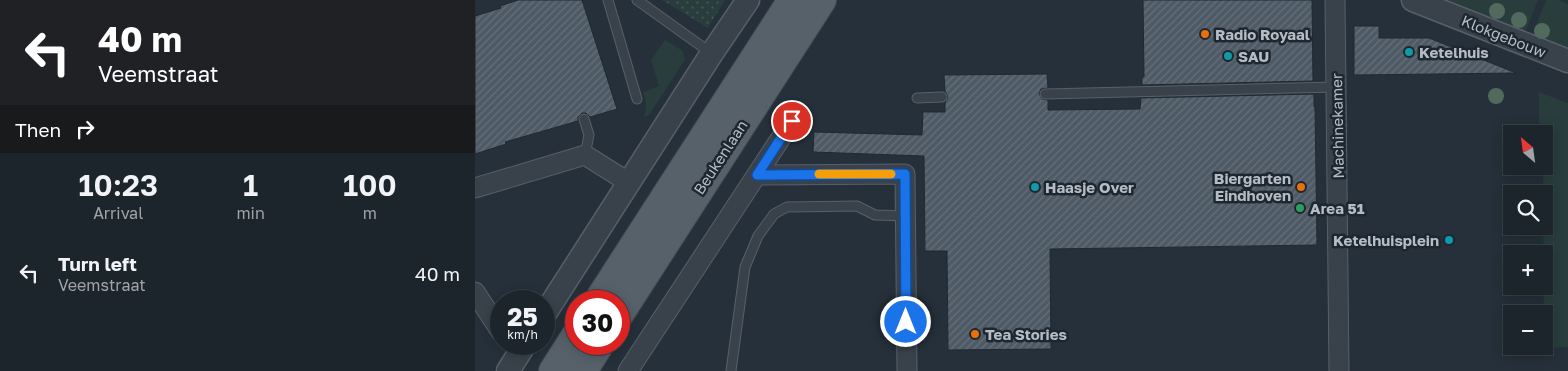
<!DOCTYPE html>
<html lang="en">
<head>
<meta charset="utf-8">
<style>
	body { margin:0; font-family:"Golos Text",sans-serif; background:#293038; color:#f1f3f6; height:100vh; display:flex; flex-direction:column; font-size:19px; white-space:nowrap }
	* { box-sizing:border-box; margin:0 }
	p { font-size:16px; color:#a0a4a9 }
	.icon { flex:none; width:28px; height:28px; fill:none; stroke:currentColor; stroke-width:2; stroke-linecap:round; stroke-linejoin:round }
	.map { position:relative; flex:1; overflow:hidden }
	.side { display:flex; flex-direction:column; background:#1c242c; width:475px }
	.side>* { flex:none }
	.guide { background:#202124; color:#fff; overflow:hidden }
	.needle { width:32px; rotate:331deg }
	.tools { position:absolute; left:1028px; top:125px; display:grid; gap:10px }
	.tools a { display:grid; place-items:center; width:50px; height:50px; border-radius:0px; background:#1c242c; box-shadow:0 2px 12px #0003,0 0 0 1px #3a4148; font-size:25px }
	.speed { position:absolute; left:15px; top:290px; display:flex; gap:10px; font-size:25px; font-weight:700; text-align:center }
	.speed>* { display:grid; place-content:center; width:65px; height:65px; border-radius:50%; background:#1c242c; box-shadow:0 2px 12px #0003,0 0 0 1px #3a4148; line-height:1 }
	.speed small { font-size:12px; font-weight:400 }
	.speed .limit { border:8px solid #d22; background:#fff; color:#111 }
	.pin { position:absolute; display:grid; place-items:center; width:42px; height:42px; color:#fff; margin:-21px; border:2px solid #fff; border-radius:50%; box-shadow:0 1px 5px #0007 }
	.me { position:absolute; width:55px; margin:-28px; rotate:0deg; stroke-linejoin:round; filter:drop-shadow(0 0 4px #0008) }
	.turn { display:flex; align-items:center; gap:18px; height:105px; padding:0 15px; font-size:22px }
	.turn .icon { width:65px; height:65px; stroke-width:2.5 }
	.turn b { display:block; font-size:35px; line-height:42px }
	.then { display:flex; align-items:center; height:48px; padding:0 15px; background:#0003; gap:10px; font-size:19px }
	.eta { display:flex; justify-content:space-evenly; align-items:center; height:85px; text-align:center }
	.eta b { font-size:30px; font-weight:600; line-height:35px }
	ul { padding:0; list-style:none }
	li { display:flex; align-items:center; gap:15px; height:70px; padding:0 15px }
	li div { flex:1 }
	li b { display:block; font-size:19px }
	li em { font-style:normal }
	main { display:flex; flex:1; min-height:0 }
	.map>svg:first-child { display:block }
	.grass { fill:#283d3c }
	.park { fill:url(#park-dots) }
	.building { fill:url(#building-hatch); stroke:#202931 }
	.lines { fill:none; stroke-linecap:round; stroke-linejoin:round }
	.service-casing { stroke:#576068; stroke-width:11 }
	.minor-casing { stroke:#576068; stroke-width:21 }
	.tertiary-casing { stroke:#576068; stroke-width:25 }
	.primary-casing { stroke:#424b53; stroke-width:30 }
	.service { stroke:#39424a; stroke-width:9 }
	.minor { stroke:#39424a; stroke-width:19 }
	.tertiary { stroke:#39424a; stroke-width:22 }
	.primary { stroke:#57616a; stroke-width:28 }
	.tree { fill:#516a5d }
	.route-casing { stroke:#114b97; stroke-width:12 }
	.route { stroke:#1a73e8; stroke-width:9 }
	.slow { stroke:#f59e0b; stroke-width:9 }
	.food-dot { fill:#e8710a; stroke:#1e272f; stroke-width:2 }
	.culture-dot { fill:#0f9aa8; stroke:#1e272f; stroke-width:2 }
	.leisure-dot { fill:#2e9e5b; stroke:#1e272f; stroke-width:2 }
	.labels { text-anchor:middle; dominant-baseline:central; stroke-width:5; stroke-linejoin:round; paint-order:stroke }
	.poi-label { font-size:15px; font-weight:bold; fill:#b4bdc6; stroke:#1e272f; text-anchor:start }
	.street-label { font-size:15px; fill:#b4bdc6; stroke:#1e272f }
</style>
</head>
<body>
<main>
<section class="side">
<div class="guide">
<div class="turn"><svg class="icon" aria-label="left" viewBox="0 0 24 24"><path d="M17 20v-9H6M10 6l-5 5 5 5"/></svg><div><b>40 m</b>Veemstraat</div></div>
<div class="then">Then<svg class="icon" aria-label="right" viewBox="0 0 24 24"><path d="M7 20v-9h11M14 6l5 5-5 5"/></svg></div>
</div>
<div class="eta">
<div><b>10:23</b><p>Arrival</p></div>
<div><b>1</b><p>min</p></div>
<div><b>100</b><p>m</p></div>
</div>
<ul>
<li><svg class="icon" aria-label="left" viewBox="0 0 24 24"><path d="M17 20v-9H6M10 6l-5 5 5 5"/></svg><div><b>Turn left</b><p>Veemstraat</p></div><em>40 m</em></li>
</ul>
</section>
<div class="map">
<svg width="1093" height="371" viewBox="0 0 1093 371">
	<defs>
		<pattern id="park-dots" width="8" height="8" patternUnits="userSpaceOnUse" patternTransform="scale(1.25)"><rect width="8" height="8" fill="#283d3c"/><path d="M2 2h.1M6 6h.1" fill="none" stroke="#455757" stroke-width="1.8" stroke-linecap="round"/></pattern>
		<pattern id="building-hatch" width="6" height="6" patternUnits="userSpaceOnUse" patternTransform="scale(1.25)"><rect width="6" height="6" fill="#4e5a65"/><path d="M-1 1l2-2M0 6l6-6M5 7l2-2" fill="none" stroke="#65707a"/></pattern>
	</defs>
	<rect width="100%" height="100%" fill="#25303a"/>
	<!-- grass -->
	<path class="grass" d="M 966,0 L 1063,0 L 1050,33 Z
		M 1071,0 L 1084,0 L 1093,4 L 1093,50 L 1057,36 Z
		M 190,40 L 208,51 L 210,60 L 174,115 L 169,117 C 172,108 171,100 168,92 L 184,86 L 176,60 Z
		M 1064,92 L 1093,103 L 1093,347 L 1069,348 L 1068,166 L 1069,166 L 1069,134 L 1064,134 Z"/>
	<!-- park -->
	<path class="park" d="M 187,0 L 250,0 L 233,28 Z"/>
	<!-- building -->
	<path class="building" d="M 43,0 L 107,0 L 142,109 L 115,117 L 111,113 L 107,113 L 103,117 L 103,121 L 30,142 L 31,144 L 0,154 L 0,16 L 26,8 L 25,6 Z
		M 668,0 L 837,0 L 838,81 L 667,85 L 667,77 L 669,77 Z
		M 879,26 L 904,26 L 904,38 L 954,38 L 1041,73 L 879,75 Z
		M 572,74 L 573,88 L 566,89 L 564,94 L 567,99 L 573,100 L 573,110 L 665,109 L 666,98 L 839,94 L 839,107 L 840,107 L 842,245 L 575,249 L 576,349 L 473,350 L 472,251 L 450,251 L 449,156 L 338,152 L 339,132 L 447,135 L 448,112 L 470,112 L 470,103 L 473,97 L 470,91 L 469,75 Z"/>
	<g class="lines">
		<defs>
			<path id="service" d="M 133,0 L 162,99
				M 162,0 L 236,53
				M 570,94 L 861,87
				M 442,98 L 467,97
				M 109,119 L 114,135 L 110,155
				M 256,371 L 270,267 L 283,236 L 299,214 L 312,207 L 382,206 L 400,215 L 431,216"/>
			<path id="minor" d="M 860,0 L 864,371
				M 282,175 L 430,174 L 432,371
				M 0,188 L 110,155 L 153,182
				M 0,292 L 26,332
				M 153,371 L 317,121"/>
			<path id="tertiary" d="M 938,0 L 1093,61
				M 69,315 L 237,53 L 273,0
				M 33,371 L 50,344"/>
			<path id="primary" d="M 123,301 L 317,0
				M 144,315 L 347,0
				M 78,371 L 101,335
				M 108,371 L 125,344"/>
		</defs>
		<!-- service casing -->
		<use href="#service" class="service-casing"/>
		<!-- minor casing -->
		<use href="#minor" class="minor-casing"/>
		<!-- tertiary casing -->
		<use href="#tertiary" class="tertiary-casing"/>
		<!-- primary casing -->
		<use href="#primary" class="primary-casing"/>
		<!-- service -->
		<use href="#service" class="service"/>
		<!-- minor -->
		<use href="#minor" class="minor"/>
		<!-- tertiary -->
		<use href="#tertiary" class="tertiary"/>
		<!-- primary -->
		<use href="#primary" class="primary"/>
	</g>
	<!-- trees -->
	<g class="tree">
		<circle cx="1022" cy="11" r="8"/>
		<circle cx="1044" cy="20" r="8"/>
		<circle cx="1067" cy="31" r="8"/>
		<circle cx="1021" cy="96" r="8"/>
	</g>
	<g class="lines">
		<defs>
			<path id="route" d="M 317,121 L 282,175 L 430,174 L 431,322"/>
		</defs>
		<!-- route casing -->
		<use href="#route" class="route-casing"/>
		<!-- route -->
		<use href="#route" class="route"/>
		<!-- slow -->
		<path class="slow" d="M 344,174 L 416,174"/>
	</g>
	<!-- markers -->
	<g class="food-dot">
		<circle cx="730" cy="34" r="5"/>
		<circle cx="826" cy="187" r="5"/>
		<circle cx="500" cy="334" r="5"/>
	</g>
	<g class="culture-dot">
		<circle cx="934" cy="52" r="5"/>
		<circle cx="753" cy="56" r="5"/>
		<circle cx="560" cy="187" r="5"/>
		<circle cx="974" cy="240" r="5"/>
	</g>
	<circle class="leisure-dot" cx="825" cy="208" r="5"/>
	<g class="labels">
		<!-- poi labels -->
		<g class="poi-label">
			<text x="740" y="34">Radio Royaal</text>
			<text x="944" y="52">Ketelhuis</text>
			<text x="763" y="56">SAU</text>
			<text x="816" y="178" text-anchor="end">Biergarten<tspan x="816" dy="17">Eindhoven</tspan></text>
			<text x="570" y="187">Haasje Over</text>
			<text x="835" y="208">Area 51</text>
			<text x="964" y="240" text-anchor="end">Ketelhuisplein</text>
			<text x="510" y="334">Tea Stories</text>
		</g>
		<!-- street labels -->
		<g class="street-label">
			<text transform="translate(1029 36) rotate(22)">Klokgebouw</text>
			<text transform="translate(862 126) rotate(-91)">Machinekamer</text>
			<text transform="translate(245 157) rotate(-57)">Beukenlaan</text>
		</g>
	</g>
</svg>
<div class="tools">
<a><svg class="needle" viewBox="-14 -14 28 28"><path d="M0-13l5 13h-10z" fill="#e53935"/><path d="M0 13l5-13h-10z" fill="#a0a4a9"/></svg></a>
<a><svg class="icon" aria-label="search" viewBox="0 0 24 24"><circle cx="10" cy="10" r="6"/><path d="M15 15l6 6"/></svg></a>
<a>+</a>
<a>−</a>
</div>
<div class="speed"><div>25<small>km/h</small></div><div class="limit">30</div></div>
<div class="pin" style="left:317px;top:121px;background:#d93025"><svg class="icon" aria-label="arrive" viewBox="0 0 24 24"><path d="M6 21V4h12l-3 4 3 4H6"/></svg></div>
<svg class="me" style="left:431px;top:322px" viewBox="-20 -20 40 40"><circle r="17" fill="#1a73e8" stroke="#fff" stroke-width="3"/><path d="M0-11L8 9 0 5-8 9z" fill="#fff"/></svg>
</div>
</main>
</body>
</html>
